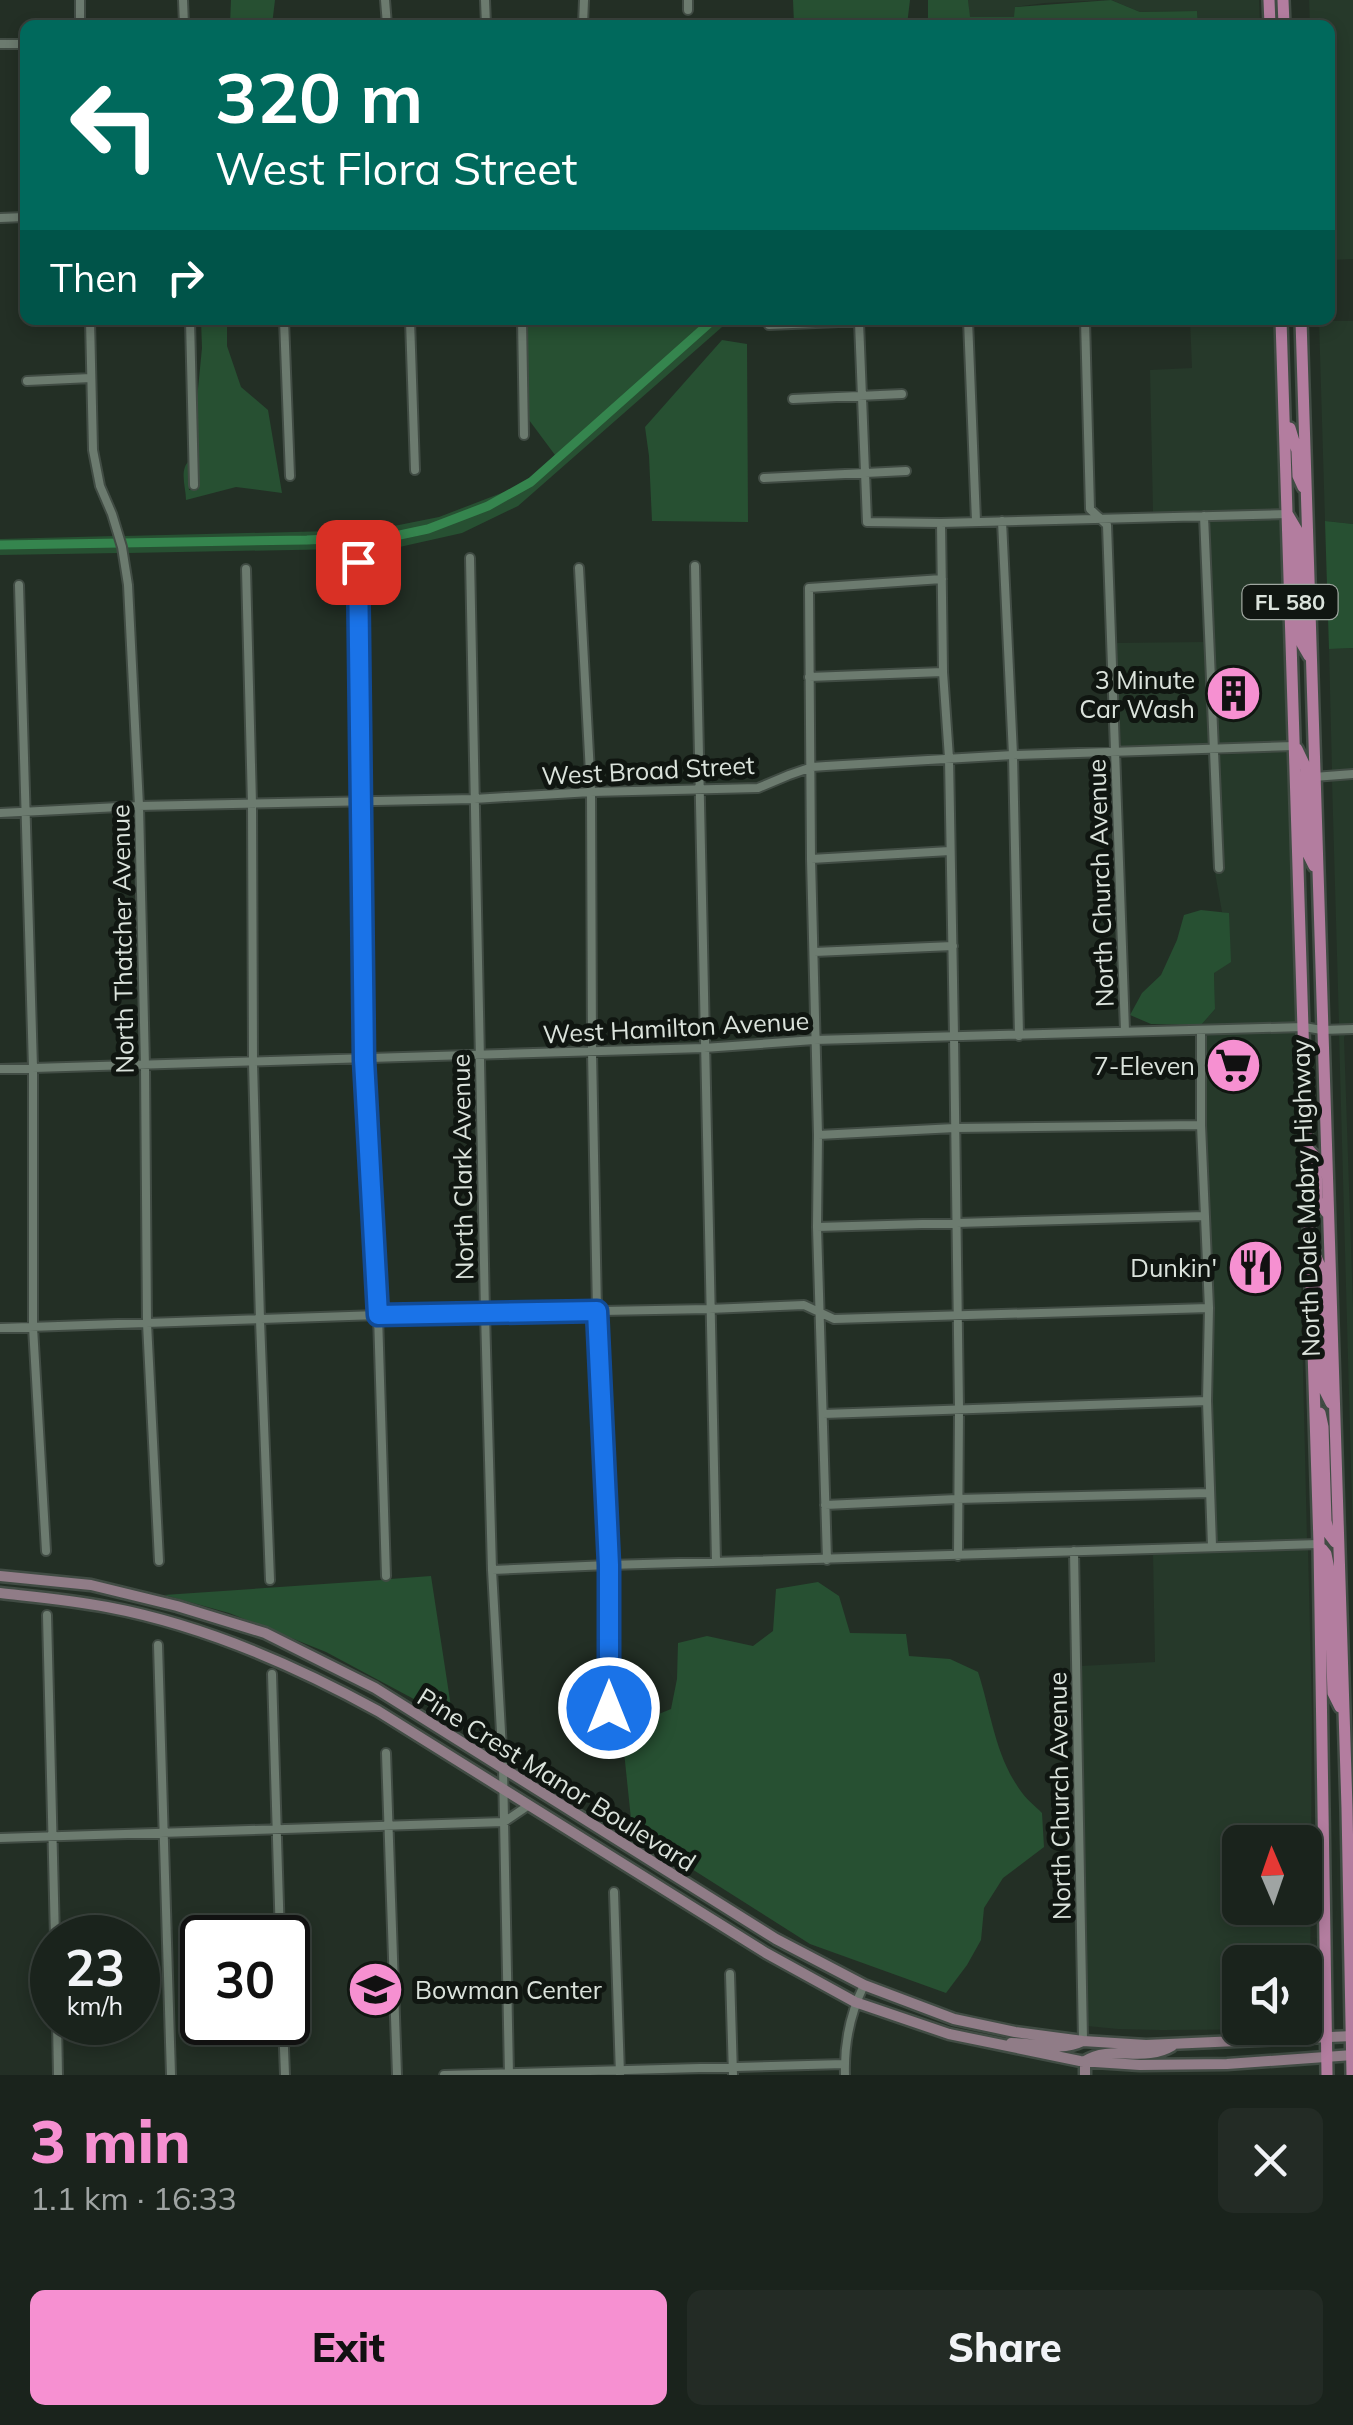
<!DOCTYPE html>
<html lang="en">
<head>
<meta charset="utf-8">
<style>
	body { margin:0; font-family:Mulish,sans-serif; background:#232b25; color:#f1f3f6; height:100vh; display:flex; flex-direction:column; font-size:38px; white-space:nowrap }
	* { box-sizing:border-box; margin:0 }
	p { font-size:32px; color:#9fa4a3 }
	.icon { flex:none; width:55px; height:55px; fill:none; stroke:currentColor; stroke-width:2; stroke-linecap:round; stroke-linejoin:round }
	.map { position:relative; height:2075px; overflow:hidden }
	.drawer { display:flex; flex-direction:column; background:#1a231c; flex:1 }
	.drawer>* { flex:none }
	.hud { position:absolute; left:20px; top:20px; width:1315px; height:305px; border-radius:15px; box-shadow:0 5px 15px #0003,0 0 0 2px #38403b; background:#00695c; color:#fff; overflow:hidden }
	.needle { width:65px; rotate:358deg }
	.tools { position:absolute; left:1222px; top:1825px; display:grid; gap:20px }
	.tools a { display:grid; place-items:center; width:100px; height:100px; border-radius:15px; background:#1a231c; box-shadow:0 5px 15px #0003,0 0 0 2px #38403b; font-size:50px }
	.speed { position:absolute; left:30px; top:1915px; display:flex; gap:20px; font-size:50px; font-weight:700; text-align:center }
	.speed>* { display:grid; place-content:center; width:130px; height:130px; border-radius:50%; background:#1a231c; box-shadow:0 5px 15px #0003,0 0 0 2px #38403b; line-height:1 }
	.speed small { font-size:25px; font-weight:400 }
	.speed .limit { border:5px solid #111; border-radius:15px; background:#fff; color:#111 }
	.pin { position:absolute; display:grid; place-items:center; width:85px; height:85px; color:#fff; margin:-42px; border-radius:20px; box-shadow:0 5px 15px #0006 }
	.me { position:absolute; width:110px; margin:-55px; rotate:0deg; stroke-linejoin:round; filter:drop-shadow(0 0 8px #0008) }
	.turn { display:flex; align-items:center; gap:35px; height:210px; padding:0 30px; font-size:45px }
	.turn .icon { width:130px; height:130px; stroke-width:2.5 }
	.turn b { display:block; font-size:70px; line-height:85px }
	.then { display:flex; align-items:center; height:95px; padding:0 30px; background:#0003; gap:20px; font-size:38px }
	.round { display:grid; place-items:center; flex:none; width:105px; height:105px; border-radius:15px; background:#232b25 }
	.head { display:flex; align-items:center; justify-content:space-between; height:170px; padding:0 30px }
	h1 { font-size:60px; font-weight:800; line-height:75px; color:#f690d1 }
	.button { display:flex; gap:20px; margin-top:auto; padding:20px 30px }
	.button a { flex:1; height:115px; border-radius:15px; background:#f690d1; color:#111; font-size:40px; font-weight:800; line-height:115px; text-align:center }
	.button a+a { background:#232b25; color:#f1f3f6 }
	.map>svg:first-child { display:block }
	.built { fill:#26392a; fill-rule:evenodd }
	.green { fill:#275032 }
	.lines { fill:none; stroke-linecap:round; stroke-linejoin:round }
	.canal { stroke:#35854e; stroke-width:9 }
	.street-casing { stroke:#414c44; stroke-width:12 }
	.secondary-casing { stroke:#414c44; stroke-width:15 }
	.primary-casing { stroke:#414c44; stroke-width:16 }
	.street { stroke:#6c7b6f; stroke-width:8 }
	.secondary { stroke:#907c87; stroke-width:10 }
	.primary { stroke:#b37d9f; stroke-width:11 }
	.route-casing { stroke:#114b97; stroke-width:25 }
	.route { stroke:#1a73e8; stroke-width:18 }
	.labels { text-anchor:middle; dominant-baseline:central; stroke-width:10; stroke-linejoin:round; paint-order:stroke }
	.shield { fill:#101611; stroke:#9ea69f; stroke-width:2.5 }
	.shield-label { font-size:22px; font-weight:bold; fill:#dbe3dc }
	.poi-label { font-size:25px; fill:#dbe3dc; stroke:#101611; text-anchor:end }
	.street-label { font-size:25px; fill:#dbe3dc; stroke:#101611 }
</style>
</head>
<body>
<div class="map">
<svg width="1353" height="2075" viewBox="0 0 1353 2075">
	<rect width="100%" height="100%" fill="#232f25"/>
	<!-- built -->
	<path class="built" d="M 968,0 L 1109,0 L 1045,3 L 1015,7 L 1015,17 L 969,17 Z
		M 1111,0 L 1259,0 L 1260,25 L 1198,25 L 1197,11 L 1140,12 Z
		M 1309,0 L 1353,0 L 1353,259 L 1330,260 L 1330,25 L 1310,25 Z
		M 1190,320 L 1273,320 L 1281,510 L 1153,512 L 1150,370 L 1192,368 Z
		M 1319,321 L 1353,321 L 1353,524 L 1325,521 Z
		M 1281,519 L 1288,741 L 1218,745 L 1209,521 Z
		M 1198,521 L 1209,745 L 1121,747 L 1116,643 L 1203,642 Z
		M 1353,648 L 1353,770 L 1332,771 L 1329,649 Z
		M 1289,751 L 1295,1022 L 1201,1025 L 1215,1009 L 1214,973 L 1229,914 L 1222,912 L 1212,856 L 1208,755 L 1210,755 L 1215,872 L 1223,873 L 1218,755 Z
		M 1353,780 L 1353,1024 L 1339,1024 L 1332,781 Z
		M 1295,1032 L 1307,1540 L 1216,1541 L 1212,1401 L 1213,1313 L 1205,1125 L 1205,1035 Z
		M 1339,1034 L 1346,1034 L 1344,1037 L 1353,1307 L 1353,1539 Z
		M 1308,1549 L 1312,1715 L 1310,2007 L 1306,2020 L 1305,1962 L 1240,1962 L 1240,2028 L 1298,2029 L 1162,2030 L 1118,2029 L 1087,2026 L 1081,1666 L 1155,1662 L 1153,1553 ZM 1240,1842 L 1305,1842 L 1305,1908 L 1240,1908 Z"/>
	<!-- green -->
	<path class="green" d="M 231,0 L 275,0 L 272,25 L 230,25 Z
		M 793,0 L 910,0 L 907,25 L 787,25 L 794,24 Z
		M 928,0 L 968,0 L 970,17 L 1014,17 L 1015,7 L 1111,0 L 1140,12 L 1197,11 L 1198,25 L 928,25 Z
		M 201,320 L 227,320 L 227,346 L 241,387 L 268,410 L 282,493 L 236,487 L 186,500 C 186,488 179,470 189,461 L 189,490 L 198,490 L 197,399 L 202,348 Z
		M 527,320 L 730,320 L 518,506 L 462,533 L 395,548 L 128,553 L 124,536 L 374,530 L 439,517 L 525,484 L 555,455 L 529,420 Z
		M 722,340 L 747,344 L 748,522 L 652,521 L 649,456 L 645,427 Z
		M 1325,521 L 1353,524 L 1353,648 L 1329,649 Z
		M 115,536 L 119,553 L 0,555 L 0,539 Z
		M 1201,910 L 1229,913 L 1231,962 L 1214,973 L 1215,1009 L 1201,1025 L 1151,1024 L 1130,1015 L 1142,993 L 1161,975 L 1177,940 L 1184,915 Z
		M 431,1576 L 453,1720 L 326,1652 L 229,1613 L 164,1595 L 382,1580 L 389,1581 L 390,1579 Z
		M 818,1582 L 839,1596 L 850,1633 L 906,1634 L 909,1656 L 950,1659 L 978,1672 C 991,1712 995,1755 1020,1790 C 1026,1799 1035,1806 1042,1813 L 1044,1847 L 1003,1878 L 984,1908 L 981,1940 L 967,1965 L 946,1993 L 810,1944 L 624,1826 L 631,1819 L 621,1723 L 649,1718 L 671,1709 L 677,1679 L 678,1643 L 707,1636 L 753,1646 L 773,1631 L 776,1589 Z"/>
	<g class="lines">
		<!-- canal -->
		<path class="canal" d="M 0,545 L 307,540 L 395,536 L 428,529 L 488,506 L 531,482 L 713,320"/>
		<defs>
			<path id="street" d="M 80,0 L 80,25
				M 183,0 L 184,25
				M 385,0 L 387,25
				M 485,0 L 486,25
				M 688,0 L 688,10
				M 583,25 L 584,0
				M 0,44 L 25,44
				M 0,218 L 25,217
				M 90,320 L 93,450 L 100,486 L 112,514 L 122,547 L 128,585 L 139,806 L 145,1066 L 147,1323 L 159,1561
				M 190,320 L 194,485
				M 284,320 L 290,476
				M 410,320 L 415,470
				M 522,320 L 524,435
				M 968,320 L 976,521
				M 1085,320 L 1090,509 L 1107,525 L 1125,1031
				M 859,322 L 867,522 L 941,523 L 1288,514
				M 769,325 L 885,320
				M 27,381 L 91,378
				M 793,399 L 902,394
				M 764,478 L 906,471
				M 1204,516 L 1219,868
				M 1002,521 L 1013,755 L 1019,1036
				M 941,523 L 943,672 L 949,758 L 954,1036 L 959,1409 L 958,1556
				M 470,558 L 485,1313 L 492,1570 L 503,1768 L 509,2075
				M 358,561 L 364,1060 L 378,1315 L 386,1576
				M 695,566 C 704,898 707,1230 716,1562
				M 579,568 L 591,792 L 592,1052 L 597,1311 L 609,1565 L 609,1708
				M 246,569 L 252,804 L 253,1063 L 260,1320 L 270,1580
				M 19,585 L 33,1068 L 33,1327 L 46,1551
				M 809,677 L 943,672
				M 1314,777 L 1353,774
				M 0,813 L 139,806 L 474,799 L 591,792 L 758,788 L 789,775 L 812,767 L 826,766 L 1013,755 L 1294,746
				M 811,859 L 950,851
				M 814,952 L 953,946
				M 1201,1030 L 1201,1125 L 1209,1308 L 1207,1401 L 1212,1546
				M 0,1069 L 704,1048 L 814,1040 L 1304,1027 L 1322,1030 L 1353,1029
				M 818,1135 L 955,1128 L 1201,1125
				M 817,1227 L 1205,1216
				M 0,1328 L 378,1315 L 709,1309 L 804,1305 L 834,1319 L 1209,1308
				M 823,1414 L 1207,1401
				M 825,1505 L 957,1499 L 1210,1493
				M 1074,1551 L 1083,2041
				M 827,1560 L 817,1227 L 818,1135 L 811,859 L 809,588 L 942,579
				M 492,1570 L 609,1565 L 1319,1544
				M 47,1615 L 55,1938
				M 158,1645 L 171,2075
				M 272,1674 L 280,1938
				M 386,1753 L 397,2075
				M 0,1838 L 504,1822 L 529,1805
				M 614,1892 L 620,2075
				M 730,1974 L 733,2075
				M 57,2022 L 58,2075
				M 283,2022 L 285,2075
				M 444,2075 L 844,2064
				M 845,2075 C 844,2044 851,2012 864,1985"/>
			<path id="secondary" d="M 0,1576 L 91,1585 L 177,1606 L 265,1633 L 375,1688 L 776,1939 L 864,1985 L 954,2019 L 1015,2032 L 1083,2041 L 1146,2045 L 1353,2036
				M 0,1593 C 36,1597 71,1600 107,1607 C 203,1625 293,1664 378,1711 L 766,1953 L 855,2002 L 949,2034 L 1080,2061 L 1140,2065 L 1227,2064 L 1353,2055
				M 1011,2043 C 1036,2043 1060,2052 1083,2041
				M 1085,2075 L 1085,2061 C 1111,2044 1144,2063 1172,2046"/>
			<path id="primary" d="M 1269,0 L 1270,25
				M 1283,0 L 1284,25
				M 1281,320 L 1319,1544 L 1327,2075
				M 1301,320 L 1347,1808 L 1352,2075
				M 1290,428 L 1297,451 L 1298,476 L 1303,487
				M 1288,515 L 1298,532 L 1302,644 L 1309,656
				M 1297,749 L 1306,768 L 1307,852 L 1314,866
				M 1307,1148 L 1316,1158 L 1317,1200 L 1327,1213
				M 1313,1250 L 1320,1266 L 1323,1387 L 1331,1403
				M 1320,1413 L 1323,1427 L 1326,1521 L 1329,1534 L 1335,1542
				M 1322,1549 L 1326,1554 L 1329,1569 L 1333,1693 L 1340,1707"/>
		</defs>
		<!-- street casing -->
		<use href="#street" class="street-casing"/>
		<!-- secondary casing -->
		<use href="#secondary" class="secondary-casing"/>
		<!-- primary casing -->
		<use href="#primary" class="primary-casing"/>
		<!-- street -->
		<use href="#street" class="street"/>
		<!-- secondary -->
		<use href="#secondary" class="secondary"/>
		<!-- primary -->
		<use href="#primary" class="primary"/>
	</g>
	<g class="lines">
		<defs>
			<path id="route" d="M 358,562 L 364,1060 L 378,1315 L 597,1311 L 609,1565 L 609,1708"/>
		</defs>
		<!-- route casing -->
		<use href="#route" class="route-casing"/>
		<!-- route -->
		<use href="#route" class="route"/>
	</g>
	<!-- icons -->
	<defs>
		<symbol id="building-disc" viewBox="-11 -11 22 22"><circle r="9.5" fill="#f690d1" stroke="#101611"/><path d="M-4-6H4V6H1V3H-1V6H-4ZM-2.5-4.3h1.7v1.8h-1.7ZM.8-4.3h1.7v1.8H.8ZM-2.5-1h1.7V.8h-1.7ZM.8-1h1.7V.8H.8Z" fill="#111"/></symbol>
		<symbol id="supermarket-disc" viewBox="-11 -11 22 22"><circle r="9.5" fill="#f690d1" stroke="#101611"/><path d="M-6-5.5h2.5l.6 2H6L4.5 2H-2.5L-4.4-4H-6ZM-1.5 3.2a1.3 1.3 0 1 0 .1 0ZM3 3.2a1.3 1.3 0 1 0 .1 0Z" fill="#111"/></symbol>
		<symbol id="restaurant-disc" viewBox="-11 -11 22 22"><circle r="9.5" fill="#f690d1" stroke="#101611"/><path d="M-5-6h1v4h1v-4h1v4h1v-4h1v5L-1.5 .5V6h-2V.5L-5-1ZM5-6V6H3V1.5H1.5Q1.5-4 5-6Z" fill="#111"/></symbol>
		<symbol id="school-disc" viewBox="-11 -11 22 22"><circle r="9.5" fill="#f690d1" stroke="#101611"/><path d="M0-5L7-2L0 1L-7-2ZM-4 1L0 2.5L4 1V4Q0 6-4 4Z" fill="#111"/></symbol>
	</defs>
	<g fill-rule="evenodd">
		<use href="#building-disc" x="1202" y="662" width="63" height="63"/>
		<use href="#supermarket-disc" x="1202" y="1034" width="63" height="63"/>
		<use href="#restaurant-disc" x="1224" y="1236" width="63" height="63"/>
		<use href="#school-disc" x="344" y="1958" width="63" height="63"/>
	</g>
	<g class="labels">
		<!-- shield labels -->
		<rect class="shield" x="1242.5" y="585" width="95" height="34" rx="8"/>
		<g class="shield-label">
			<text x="1290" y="602">FL 580</text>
		</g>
		<!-- poi labels -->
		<g class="poi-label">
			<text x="1195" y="679">3 Minute<tspan x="1195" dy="29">Car Wash</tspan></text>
			<text x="1195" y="1065">7-Eleven</text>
			<text x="1217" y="1267">Dunkin'</text>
			<text x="415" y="1989" text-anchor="start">Bowman Center</text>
		</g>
		<!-- street labels -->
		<g class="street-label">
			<text transform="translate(648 770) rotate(-3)">West Broad Street</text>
			<text transform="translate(1100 883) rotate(-92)">North Church Avenue</text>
			<text transform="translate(122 939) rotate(-91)">North Thatcher Avenue</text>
			<text transform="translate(676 1027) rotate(-3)">West Hamilton Avenue</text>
			<text transform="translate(462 1167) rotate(-91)">North Clark Avenue</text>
			<text transform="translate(1305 1198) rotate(-92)">North Dale Mabry Highway</text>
			<text transform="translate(557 1779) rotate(32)">Pine Crest Manor Boulevard</text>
			<text transform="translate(1059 1796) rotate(-91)">North Church Avenue</text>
		</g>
	</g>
</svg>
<div class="tools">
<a><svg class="needle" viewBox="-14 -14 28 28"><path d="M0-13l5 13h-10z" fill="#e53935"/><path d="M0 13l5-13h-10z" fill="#9fa4a3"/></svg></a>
<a><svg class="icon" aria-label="sound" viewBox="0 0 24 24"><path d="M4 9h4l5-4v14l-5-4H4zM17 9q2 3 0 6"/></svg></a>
</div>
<div class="speed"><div>23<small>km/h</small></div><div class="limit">30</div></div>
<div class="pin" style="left:358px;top:562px;background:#d93025"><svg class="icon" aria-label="arrive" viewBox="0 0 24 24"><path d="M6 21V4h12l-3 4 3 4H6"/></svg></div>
<svg class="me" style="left:609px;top:1708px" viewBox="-20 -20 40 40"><circle r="17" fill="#1a73e8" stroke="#fff" stroke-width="3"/><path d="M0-11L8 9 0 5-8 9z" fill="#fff"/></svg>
<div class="hud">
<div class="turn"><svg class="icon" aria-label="left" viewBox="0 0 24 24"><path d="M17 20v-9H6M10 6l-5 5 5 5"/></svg><div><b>320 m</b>West Flora Street</div></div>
<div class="then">Then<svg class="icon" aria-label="right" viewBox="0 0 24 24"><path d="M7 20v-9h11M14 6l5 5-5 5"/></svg></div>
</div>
</div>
<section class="drawer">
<div class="head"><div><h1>3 min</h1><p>1.1 km · 16:33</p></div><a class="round"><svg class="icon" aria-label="close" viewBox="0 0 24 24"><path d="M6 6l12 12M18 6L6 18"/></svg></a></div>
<div class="button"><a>Exit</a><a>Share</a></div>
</section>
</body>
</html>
